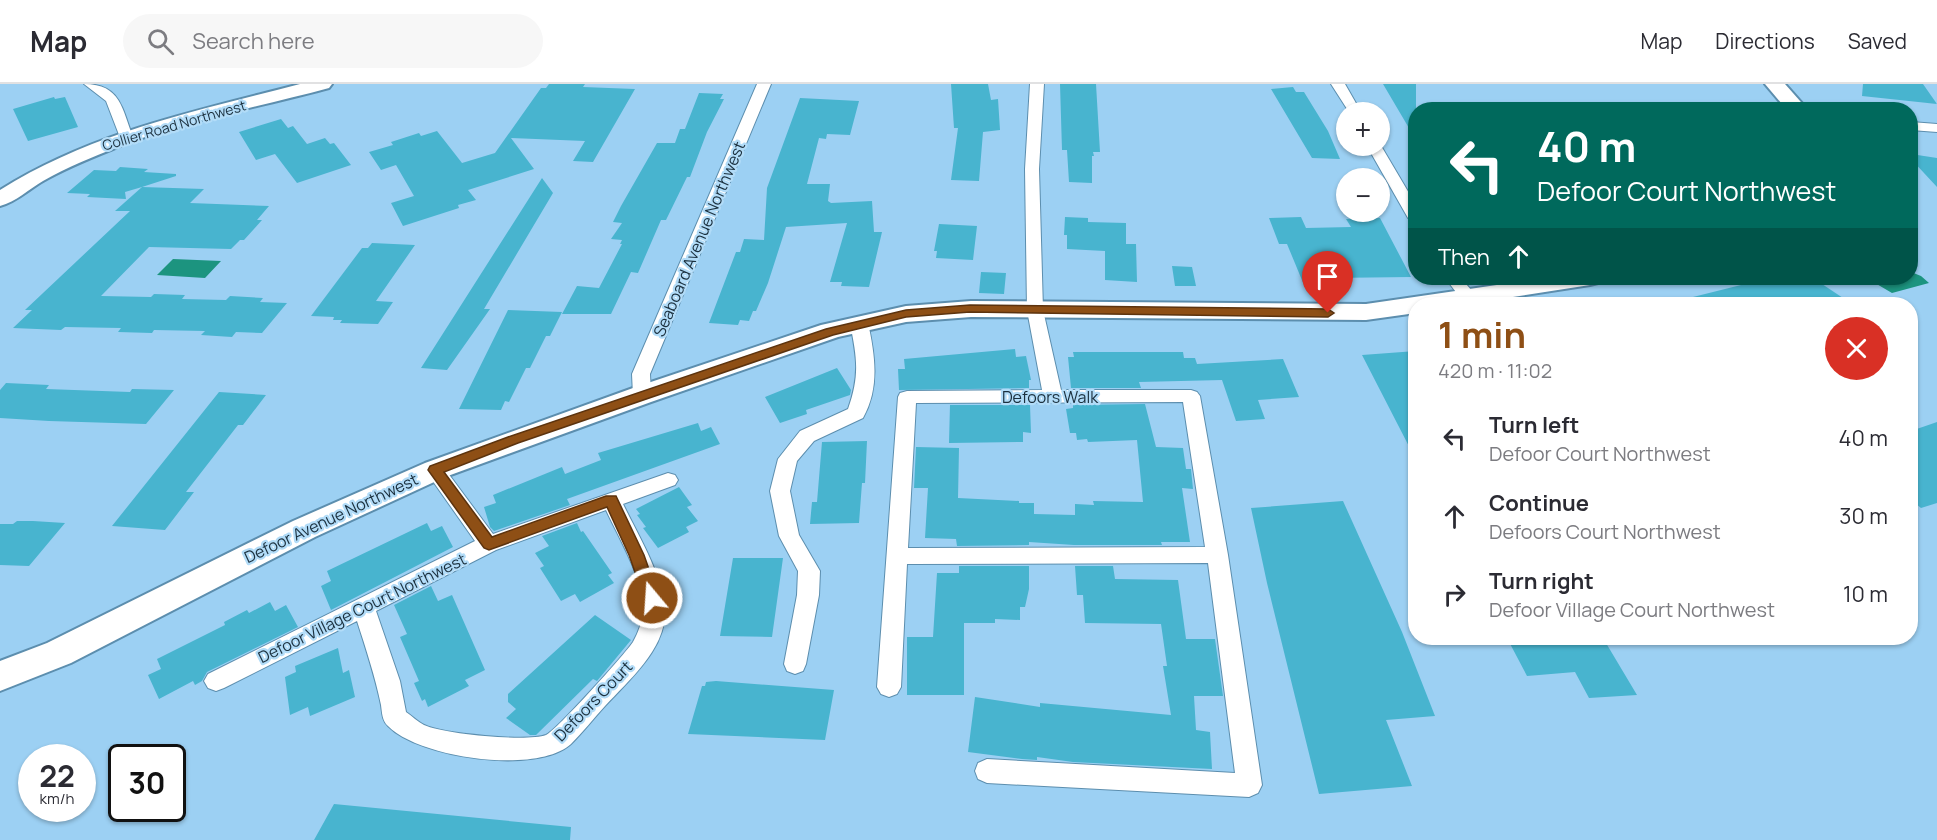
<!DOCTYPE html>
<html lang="en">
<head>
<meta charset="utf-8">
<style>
	body { margin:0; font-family:Manrope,sans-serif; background:#f7f7f7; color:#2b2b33; height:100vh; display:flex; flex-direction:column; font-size:22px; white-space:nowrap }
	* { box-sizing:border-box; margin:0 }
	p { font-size:20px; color:#7c7c81 }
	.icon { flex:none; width:33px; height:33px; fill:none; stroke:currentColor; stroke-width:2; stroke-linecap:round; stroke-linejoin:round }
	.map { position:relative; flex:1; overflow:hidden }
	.details { position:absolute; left:1408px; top:213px; width:510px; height:348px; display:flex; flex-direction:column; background:#fff; border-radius:24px; box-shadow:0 2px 4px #0004 }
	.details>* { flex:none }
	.guide { position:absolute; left:1408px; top:18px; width:510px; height:183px; border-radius:24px; box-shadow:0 2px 4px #0004; background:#00695c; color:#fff; overflow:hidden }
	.buttons { position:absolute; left:1336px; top:18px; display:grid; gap:12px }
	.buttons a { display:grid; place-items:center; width:54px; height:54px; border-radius:50%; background:#fff; box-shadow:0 2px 4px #0004; font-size:30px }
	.speed { position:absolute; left:18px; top:660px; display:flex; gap:12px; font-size:30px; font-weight:700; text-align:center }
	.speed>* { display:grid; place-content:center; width:78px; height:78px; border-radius:50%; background:#fff; box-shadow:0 2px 4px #0004; line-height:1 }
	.speed small { font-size:15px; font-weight:400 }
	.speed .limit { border:3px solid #111; border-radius:9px; background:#fff; color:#111 }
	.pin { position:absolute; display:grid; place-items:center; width:51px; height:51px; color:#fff; margin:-62px -26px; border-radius:50% 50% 50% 0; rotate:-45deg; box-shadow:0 0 6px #0007 }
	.pin .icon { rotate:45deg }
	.me { position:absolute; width:66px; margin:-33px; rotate:342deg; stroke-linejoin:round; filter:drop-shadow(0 0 4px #0008) }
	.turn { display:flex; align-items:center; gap:21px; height:126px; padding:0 30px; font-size:27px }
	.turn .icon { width:78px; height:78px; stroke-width:2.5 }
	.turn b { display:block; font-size:42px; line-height:51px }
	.then { display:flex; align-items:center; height:57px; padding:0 30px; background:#0003; gap:12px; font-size:22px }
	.round { display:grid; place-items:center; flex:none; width:63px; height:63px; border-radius:32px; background:#f7f7f7 }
	.summary { display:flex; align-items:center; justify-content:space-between; height:102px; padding:0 30px }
	h1 { font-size:36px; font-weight:700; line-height:45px; color:#8e4f15 }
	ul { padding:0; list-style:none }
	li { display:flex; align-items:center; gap:18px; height:78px; padding:0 30px }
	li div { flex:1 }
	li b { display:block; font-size:22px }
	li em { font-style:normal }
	header { display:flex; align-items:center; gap:36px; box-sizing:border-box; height:84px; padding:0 30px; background:#fff; border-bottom:2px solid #e1e1e2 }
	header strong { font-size:28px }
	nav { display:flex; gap:33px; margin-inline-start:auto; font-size:21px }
	.search { width:420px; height:54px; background:#f7f7f7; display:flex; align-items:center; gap:15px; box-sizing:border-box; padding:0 21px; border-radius:33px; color:#7c7c81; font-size:22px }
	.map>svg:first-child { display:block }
	.water { fill:#1c947f }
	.building { fill:#48b4cf }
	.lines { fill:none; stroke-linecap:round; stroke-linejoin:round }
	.street-casing { stroke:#5c8eae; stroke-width:2 }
	.secondary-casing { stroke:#5c8eae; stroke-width:4 }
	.street { fill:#fff; fill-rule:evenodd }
	.secondary { fill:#fff; fill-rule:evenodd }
	.route { fill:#8e4f15; stroke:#5c330e; stroke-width:1.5 }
	.labels { text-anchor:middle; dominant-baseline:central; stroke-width:4.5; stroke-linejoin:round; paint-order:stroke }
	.far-street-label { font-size:14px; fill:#1b303e; stroke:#b2dcf8 }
	.street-label { font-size:16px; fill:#1b303e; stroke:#b2dcf8 }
</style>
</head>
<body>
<header>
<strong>Map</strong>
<div class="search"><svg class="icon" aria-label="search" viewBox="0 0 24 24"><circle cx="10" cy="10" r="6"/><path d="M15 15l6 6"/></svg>Search here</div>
<nav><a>Map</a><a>Directions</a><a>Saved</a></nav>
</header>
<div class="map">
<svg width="1937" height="756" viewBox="0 0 1937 756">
	<rect width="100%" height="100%" fill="#9cd0f3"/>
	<!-- water -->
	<path class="water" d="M 173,175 L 221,177 L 205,194 L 157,191 Z
		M 1911,188 L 1921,192 L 1929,199 L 1892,209 L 1875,199 L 1893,194 L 1911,194 Z"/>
	<!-- building -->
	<path class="building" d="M 549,0 L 585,0 L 583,3 L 635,5 L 593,78 L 573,77 L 585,57 L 511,54 L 534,85 L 468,106 L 476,116 L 458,121 L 459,124 L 403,142 L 391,119 L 414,112 L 396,81 L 381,86 L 369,68 L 393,61 L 391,58 L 419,49 L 421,52 L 437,47 L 462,79 L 495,69 L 541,4 L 546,4 Z
		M 951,0 L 988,0 L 991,16 L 998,15 L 1000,46 L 983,48 L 979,97 L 951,96 L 958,44 L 954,44 Z
		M 1060,0 L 1096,0 L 1100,68 L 1093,68 L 1094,72 L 1092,72 L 1092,99 L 1069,98 L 1067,66 L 1062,66 Z
		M 1383,0 L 1416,0 L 1416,56 Z
		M 1863,0 L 1923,0 L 1937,20 L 1862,12 Z
		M 1293,3 L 1296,8 L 1304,8 L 1328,47 L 1340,75 L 1312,74 L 1271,5 Z
		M 699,9 L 723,10 L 720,15 L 724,15 L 707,48 L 690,93 L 687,93 L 666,136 L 661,136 L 638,189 L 631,188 L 611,230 L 562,230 L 577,202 L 599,204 L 622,160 L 620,160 L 622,156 L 611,155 L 622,139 L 613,138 L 621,122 L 657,59 L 675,59 L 680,45 L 685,45 Z
		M 54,13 L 55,15 L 65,13 L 78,43 L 28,57 L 13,25 Z
		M 800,14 L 859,17 L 850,51 L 827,50 L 826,55 L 819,54 L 807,100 L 830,100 L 828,117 L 831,119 L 872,117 L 874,148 L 882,148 L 869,203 L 841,202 L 842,198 L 830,198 L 847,139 L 786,143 L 768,199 L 756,227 L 753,227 L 749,237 L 740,236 L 738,241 L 709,239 L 736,168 L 740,168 L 744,155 L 764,156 L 767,104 Z
		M 281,35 L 288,44 L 293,42 L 307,60 L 325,54 L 330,60 L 334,59 L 351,81 L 297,99 L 275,70 L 256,76 L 239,48 Z
		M 1911,70 L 1937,74 L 1937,103 L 1911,75 Z
		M 120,83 L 148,85 L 144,88 L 176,90 L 176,92 L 142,103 L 204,105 L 190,119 L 269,122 L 257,136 L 262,136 L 244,156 L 240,156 L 231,165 L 149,163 L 101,212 L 151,213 L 154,210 L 185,211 L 182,215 L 226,216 L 230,212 L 263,214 L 260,218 L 287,219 L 262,249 L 236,248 L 232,253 L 201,251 L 205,247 L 154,246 L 152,249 L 118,248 L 121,244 L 65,243 L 61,246 L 13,244 L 32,226 L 25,226 L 130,127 L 115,127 L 142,103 L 125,108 L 126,115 L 87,113 L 90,110 L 67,109 L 94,86 L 116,87 Z
		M 542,94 L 553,109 L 484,225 L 490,225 L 447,286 L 421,284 Z
		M 1065,133 L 1088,134 L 1088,138 L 1126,139 L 1126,160 L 1136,160 L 1137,198 L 1105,196 L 1105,167 L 1067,165 L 1067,151 L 1064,151 Z
		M 1301,133 L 1306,144 L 1351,143 L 1346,135 L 1380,134 L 1411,193 L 1329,194 L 1333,202 L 1304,201 L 1287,160 L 1279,160 L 1269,134 Z
		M 939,140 L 977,142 L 973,176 L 936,174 L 937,167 L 934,167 Z
		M 372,159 L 415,161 L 376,217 L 393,218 L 378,240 L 340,239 L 342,236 L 333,236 L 334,233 L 311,232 L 362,164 L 368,164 Z
		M 1172,182 L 1192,183 L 1196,202 L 1175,202 Z
		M 981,188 L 1006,189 L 1004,210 L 979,209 Z
		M 1769,194 L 1813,194 L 1852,220 L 1690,220 L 1689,214 Z
		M 508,226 L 562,228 L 550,252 L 546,252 L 530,284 L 526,284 L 509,318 L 505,317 L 501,326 L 459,325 Z
		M 1015,265 L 1016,273 L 1026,272 L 1031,296 L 1029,296 L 1029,304 L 899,306 L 898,285 L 905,285 L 904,275 Z
		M 1416,267 L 1416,376 L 1362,271 Z
		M 1073,268 L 1183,268 L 1184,274 L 1195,274 L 1197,280 L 1283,275 L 1299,313 L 1258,316 L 1265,335 L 1236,337 L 1222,296 L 1139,298 L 1141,304 L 1071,304 L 1068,273 L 1074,273 Z
		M 837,284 L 851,306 L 850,311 L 806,326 L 807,330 L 780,339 L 765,313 Z
		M 6,299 L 49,301 L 46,305 L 130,308 L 132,305 L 174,306 L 146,340 L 49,337 L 0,334 L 0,306 Z
		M 219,308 L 266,311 L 243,341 L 238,341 L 186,408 L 194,408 L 165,446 L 112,442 Z
		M 1145,320 L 1156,363 L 1183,364 L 1186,385 L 1191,385 L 1193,405 L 1182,404 L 1190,458 L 1161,458 L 1162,461 L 1074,461 L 1029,458 L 1029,461 L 957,462 L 956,455 L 925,454 L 928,404 L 914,404 L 916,363 L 959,364 L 958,414 L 1019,417 L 1019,419 L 1034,419 L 1034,430 L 1075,431 L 1075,420 L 1094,421 L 1093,417 L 1143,418 L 1137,356 L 1088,358 L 1087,355 L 1077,356 L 1076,349 L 1070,349 L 1066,325 L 1073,324 L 1073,321 Z
		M 950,321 L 1030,321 L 1031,349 L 1023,348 L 1023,358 L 949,359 Z
		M 1937,338 L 1937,419 L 1921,424 L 1911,416 L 1911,347 Z
		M 698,339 L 701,347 L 711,343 L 720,360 L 567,415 L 570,421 L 494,447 L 490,443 L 484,423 L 496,419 L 493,411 L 562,383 L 565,390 L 601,376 L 598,369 Z
		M 867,357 L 865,399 L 862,399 L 859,439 L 810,440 L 812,418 L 817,418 L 822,358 Z
		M 679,403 L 692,421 L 687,423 L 698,437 L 686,443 L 689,448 L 658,464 L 643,444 L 646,443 L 637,431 L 640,430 L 636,425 Z
		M 1343,417 L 1402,548 L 1435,632 L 1386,636 L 1412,702 L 1319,710 L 1267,499 L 1251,424 Z
		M 17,437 L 33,437 L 65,439 L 29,482 L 0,481 L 0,440 L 13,440 Z
		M 427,439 L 431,447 L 442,442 L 453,463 L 331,526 L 321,502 L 331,497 L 327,487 Z
		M 577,439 L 581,448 L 583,447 L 612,489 L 608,491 L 614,499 L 580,518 L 575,510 L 561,517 L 540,484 L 544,482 L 535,469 L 549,462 L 542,452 Z
		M 733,474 L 783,474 L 772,553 L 720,552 Z
		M 959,482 L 1029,482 L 1029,505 L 1025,523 L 1020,523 L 1020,536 L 995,535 L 995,539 L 964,539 L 964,611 L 907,611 L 907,553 L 933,553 L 937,489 L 959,489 Z
		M 1075,482 L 1113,482 L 1115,495 L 1178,496 L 1186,555 L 1215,555 L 1223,612 L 1194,612 L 1196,646 L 1210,648 L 1212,685 L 1073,678 L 1037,673 L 1037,676 L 1022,675 L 968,668 L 975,613 L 1040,623 L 1040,619 L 1171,631 L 1163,582 L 1167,582 L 1161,540 L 1085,539 L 1083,511 L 1077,511 Z
		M 431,502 L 438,517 L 452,511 L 485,586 L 465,596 L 469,602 L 428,623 L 425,615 L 422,617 L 414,599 L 419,597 L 400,553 L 407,550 L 394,521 Z
		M 270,518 L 275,527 L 286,521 L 298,543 L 207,588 L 202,597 L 195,601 L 193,597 L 159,615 L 148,591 L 161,585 L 157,575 L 225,541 L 224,538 L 247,526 L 249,529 Z
		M 595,531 L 631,556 L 597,597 L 593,595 L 536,651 L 530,651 L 506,634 L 516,625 L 508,618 L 508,610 Z
		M 1507,554 L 1603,554 L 1637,611 L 1589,614 L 1575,588 L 1527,592 Z
		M 338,564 L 343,589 L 349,586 L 355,613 L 310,632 L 308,623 L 290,631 L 285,593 L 296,588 L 295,582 Z
		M 716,597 L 834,606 L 825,656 L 688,650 L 702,602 L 705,602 L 706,598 Z
		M 334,720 L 571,743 L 570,756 L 314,756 Z"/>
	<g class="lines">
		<defs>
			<path id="street" d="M 84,0 C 121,0 122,25 133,53 L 131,56 L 121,56 L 106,17 Z
				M 757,0 L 771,0 L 650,290 L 651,311 L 648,315 L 642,317 L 636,315 L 633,311 L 632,290 Z
				M 1030,0 L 1044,0 L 1039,85 L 1043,226 L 1061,306 L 1191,306 L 1197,308 L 1200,312 L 1228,471 L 1262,701 L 1258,709 L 1249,713 L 987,699 L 978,695 L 975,687 L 978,679 L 987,675 L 1235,689 L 1208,479 L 907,480 L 901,603 L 897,610 L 889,613 L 881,610 L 877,603 L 898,313 L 900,309 L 907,307 L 1042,306 L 1027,226 L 1025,85 ZM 1183,318 L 1205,463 L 908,464 L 916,319 Z
				M 1331,0 L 1345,0 L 1361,28 L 1349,28 Z
				M 1911,38 L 1937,40 L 1937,48 L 1911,46 Z
				M 1380,60 L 1416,121 L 1416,139 L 1408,134 L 1367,62 Z
				M 1445,194 L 1461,194 L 1477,213 L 1475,217 L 1463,217 Z
				M 859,233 L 865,235 L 868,239 C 875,271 880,304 863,334 L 814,357 L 797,377 L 790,407 L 799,451 L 820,487 L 819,511 L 806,580 L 803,587 L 795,590 L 787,587 L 784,580 L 797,511 L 798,487 L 779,452 L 770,407 L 778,375 L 800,347 L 848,325 C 860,291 857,274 850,239 L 853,235 Z
				M 435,379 L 442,381 L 493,450 L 668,389 L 675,391 L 678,396 L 675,401 L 623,420 C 638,451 658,483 664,518 C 672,560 630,595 605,622 C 593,635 583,648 571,660 C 537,691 419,674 388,642 C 382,637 382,628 381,621 C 375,592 366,565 357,537 L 224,604 L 216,607 L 208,604 L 204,597 L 208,590 L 475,457 L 425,386 L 428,381 ZM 606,426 C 619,454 645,497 643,528 C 642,538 638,549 633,558 C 625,570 556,647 546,651 C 527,658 443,650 424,641 C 418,638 412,632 406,628 L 400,597 L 376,527 L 496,466 Z"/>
			<path id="secondary" d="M 300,0 L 332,0 L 329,4 C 259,23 186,36 118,63 C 93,73 67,83 43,97 C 29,105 16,118 0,122 L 0,106 C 92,48 196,27 300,0 Z
				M 1765,0 L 1785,0 L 1808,26 L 1787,26 Z
				M 1545,194 L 1602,194 L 1598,199 L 1590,201 L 1467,220 L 1416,220 L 1416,229 L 1366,236 L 971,233 L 906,238 L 838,253 L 651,318 L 445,393 L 315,453 L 71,579 L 0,607 L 0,577 L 47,559 L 293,437 L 425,379 L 633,304 L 821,241 L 906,222 L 971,217 L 1366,220 Z"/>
		</defs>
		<!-- street casing -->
		<use href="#street" class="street-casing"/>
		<!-- secondary casing -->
		<use href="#secondary" class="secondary-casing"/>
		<!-- street -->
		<use href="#street" class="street"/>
		<!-- secondary -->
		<use href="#secondary" class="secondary"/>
	</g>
	<!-- route -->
	<path class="route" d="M 970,221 L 1328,225 L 1334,229 L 1328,233 L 970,228 L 906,233 L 833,251 L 518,359 L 444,388 L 492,453 L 606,412 L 616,412 L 644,471 L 659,514 L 657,519 L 652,521 L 646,519 L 644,514 L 629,471 L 607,423 L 489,466 L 484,464 L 428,386 L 430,382 L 508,353 L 826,245 L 906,226 Z"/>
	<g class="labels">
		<!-- far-street labels -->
		<g class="far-street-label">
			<text transform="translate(174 41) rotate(-16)">Collier Road Northwest</text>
		</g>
		<!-- street labels -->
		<g class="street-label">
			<text transform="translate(699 155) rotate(-67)">Seaboard Avenue Northwest</text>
			<text x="1050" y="313">Defoors Walk</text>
			<text transform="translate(331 434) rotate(-25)">Defoor Avenue Northwest</text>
			<text transform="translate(362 524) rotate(-26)">Defoor Village Court Northwest</text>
			<text transform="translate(593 617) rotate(-46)">Defoors Court</text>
		</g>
	</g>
</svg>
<div class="buttons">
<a>+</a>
<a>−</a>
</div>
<div class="speed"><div>22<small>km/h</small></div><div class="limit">30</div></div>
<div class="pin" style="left:1328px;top:229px;background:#d93025"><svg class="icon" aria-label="arrive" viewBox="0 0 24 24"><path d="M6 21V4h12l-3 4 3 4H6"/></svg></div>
<svg class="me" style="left:652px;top:514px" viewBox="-20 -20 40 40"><circle r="17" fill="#8e4f15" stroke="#fff" stroke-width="3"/><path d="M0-11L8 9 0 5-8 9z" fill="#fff"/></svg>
<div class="guide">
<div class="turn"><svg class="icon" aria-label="left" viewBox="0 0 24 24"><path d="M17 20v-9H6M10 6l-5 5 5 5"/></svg><div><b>40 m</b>Defoor Court Northwest</div></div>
<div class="then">Then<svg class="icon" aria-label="ahead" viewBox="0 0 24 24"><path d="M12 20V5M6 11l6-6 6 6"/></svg></div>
</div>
<section class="details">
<div class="summary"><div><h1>1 min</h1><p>420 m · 11:02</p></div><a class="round" style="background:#d93025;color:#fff"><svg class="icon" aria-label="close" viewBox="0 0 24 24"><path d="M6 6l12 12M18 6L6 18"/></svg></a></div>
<ul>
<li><svg class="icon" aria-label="left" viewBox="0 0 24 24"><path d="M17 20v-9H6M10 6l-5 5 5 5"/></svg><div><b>Turn left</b><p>Defoor Court Northwest</p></div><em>40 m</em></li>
<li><svg class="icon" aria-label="ahead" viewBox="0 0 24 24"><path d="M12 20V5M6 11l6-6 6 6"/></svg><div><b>Continue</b><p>Defoors Court Northwest</p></div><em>30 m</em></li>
<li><svg class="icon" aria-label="right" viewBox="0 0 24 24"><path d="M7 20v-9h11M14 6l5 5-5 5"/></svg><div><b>Turn right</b><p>Defoor Village Court Northwest</p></div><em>10 m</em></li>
</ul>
</section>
</div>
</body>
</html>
